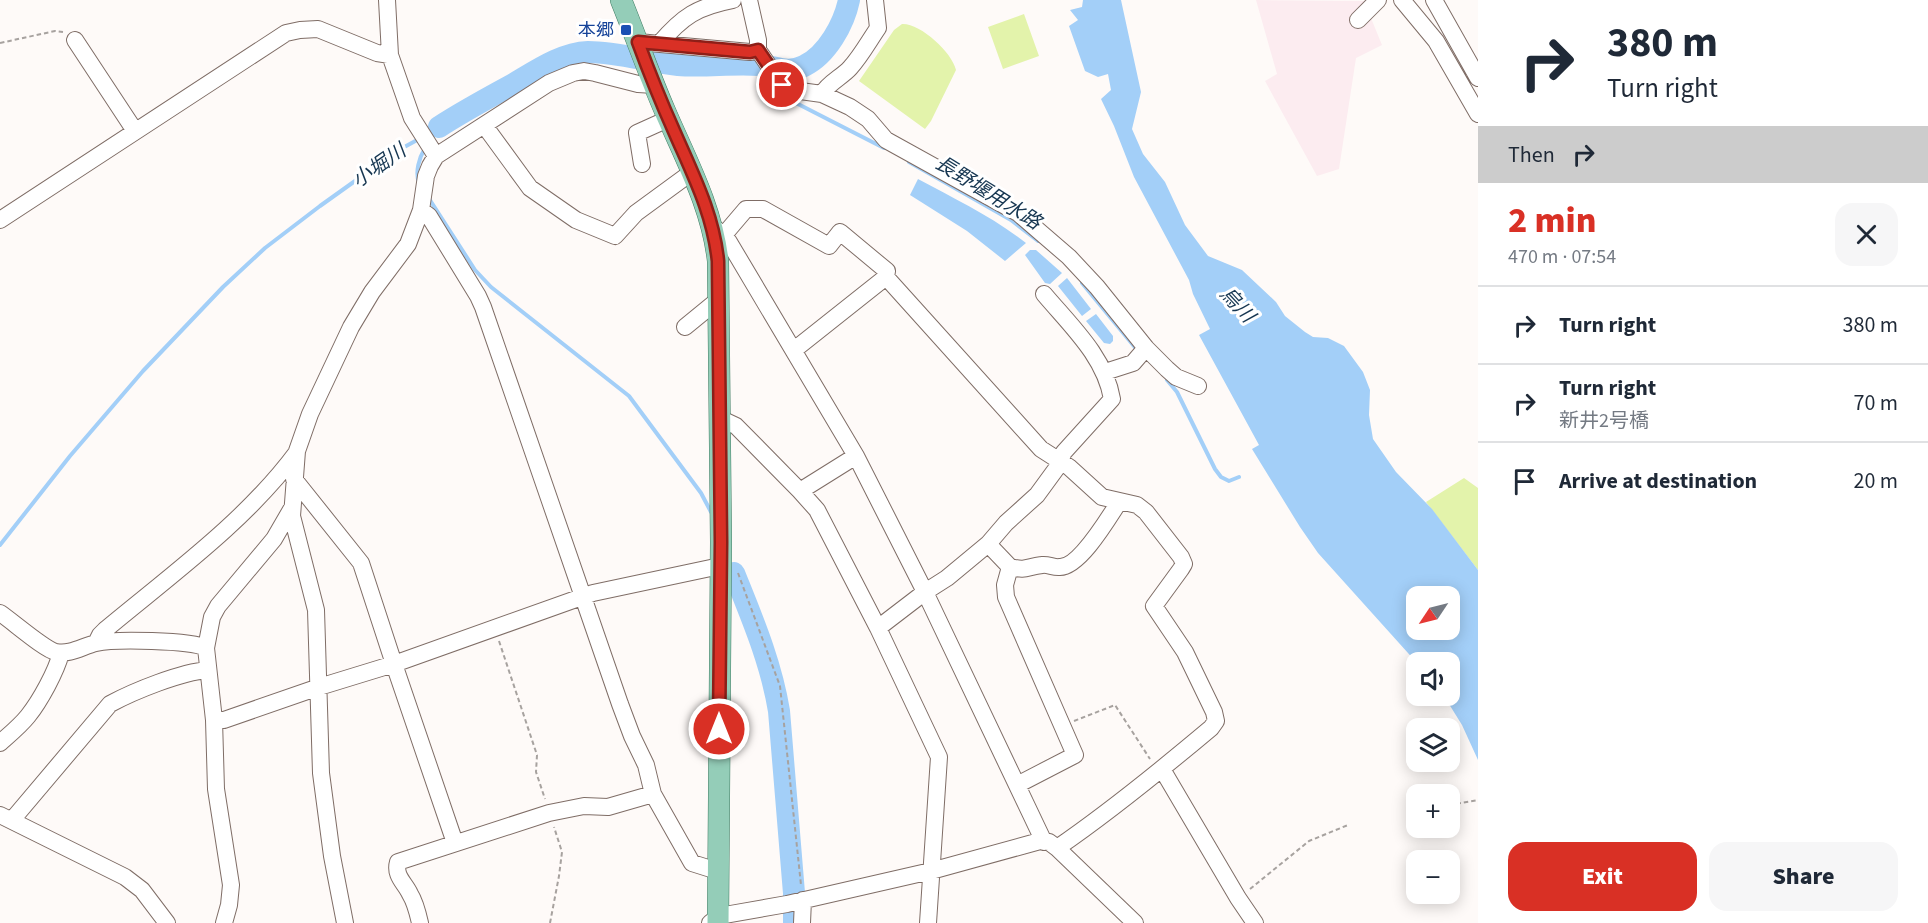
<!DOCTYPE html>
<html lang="en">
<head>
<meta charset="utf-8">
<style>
	body { margin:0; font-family:"Source Sans 3","Noto Sans JP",sans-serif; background:#f6f6f7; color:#1f2937; height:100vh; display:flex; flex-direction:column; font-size:22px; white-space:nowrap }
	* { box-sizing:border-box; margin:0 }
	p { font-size:20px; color:#747a83 }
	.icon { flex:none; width:33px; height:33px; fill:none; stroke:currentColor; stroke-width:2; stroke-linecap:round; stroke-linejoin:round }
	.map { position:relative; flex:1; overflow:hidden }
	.side { display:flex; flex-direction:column; background:#fff; width:450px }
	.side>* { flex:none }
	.top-card { background:#fff; color:#1f2937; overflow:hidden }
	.needle { width:39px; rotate:235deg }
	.controls { position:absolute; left:1406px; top:586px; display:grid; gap:12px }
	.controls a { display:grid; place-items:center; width:54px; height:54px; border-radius:12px; background:#fff; box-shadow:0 3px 15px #0003; font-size:30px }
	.pin { position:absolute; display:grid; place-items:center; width:51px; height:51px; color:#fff; margin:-26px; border:3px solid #fff; border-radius:50%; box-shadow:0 2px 6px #0007 }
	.me { position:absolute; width:66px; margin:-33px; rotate:0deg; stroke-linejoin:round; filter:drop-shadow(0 0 4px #0008) }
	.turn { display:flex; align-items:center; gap:21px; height:126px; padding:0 30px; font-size:27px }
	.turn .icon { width:78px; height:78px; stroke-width:2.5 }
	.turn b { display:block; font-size:42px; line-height:51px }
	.then { display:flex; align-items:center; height:57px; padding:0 30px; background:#0003; gap:12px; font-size:22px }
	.round { display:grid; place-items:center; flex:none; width:63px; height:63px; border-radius:18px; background:#f6f6f7 }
	.head { display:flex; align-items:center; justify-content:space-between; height:102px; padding:0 30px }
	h1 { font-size:36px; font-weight:800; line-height:45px; color:#d93025 }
	.button { display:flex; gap:12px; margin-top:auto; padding:12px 30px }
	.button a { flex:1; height:69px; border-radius:18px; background:#d93025; color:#fff; font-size:24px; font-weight:800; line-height:69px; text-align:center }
	.button a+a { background:#f6f6f7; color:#1f2937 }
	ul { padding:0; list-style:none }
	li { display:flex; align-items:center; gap:18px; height:78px; padding:0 30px; border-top:2px solid #e0e1e3 }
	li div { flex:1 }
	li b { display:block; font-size:22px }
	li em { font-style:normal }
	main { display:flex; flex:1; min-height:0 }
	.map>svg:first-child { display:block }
	.industrial { fill:#fcecf0 }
	.green { fill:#e3f3ab }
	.water { fill:#a3cff8; fill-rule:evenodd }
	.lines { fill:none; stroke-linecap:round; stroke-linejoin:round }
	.stream { stroke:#a3cff8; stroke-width:4 }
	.river { stroke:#a3cff8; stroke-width:22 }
	.minor-casing { stroke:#7f6d66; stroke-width:18 }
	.major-casing { stroke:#407c63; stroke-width:22 }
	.path { stroke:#a7a29f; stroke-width:2; stroke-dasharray:4.5 3; stroke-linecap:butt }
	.minor { stroke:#fff; stroke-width:16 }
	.major { stroke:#94cdb8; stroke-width:21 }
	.route-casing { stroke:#8d1f18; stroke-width:15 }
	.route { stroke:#d93025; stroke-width:10 }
	.transit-dot { fill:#1a4fb4; stroke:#fff; stroke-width:2 }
	.labels { text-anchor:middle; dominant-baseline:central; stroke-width:6; stroke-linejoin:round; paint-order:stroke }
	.transit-label { font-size:18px; fill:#164399; stroke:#fff; text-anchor:end }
	.water-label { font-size:20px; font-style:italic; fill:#163651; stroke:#fff }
</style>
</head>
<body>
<main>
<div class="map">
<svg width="1478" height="923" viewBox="0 0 1478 923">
	<rect width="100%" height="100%" fill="#fefaf8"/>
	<!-- industrial -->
	<path class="industrial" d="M 1256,0 L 1364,1 L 1382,45 L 1356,58 L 1339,169 L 1317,176 L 1265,81 L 1277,74 Z"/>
	<!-- green -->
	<path class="green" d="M 1024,14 L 1039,56 L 1003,69 L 988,27 Z
		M 902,24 C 920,23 952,52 956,70 L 931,121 L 925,129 L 859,81 L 894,30 Z
		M 1464,478 L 1478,488 L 1478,570 L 1426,502 Z"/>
	<!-- water -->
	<path class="water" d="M 1083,0 L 1121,0 L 1141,92 L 1132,129 L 1143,154 L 1165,182 L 1185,225 L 1208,256 L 1242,270 L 1276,302 L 1285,316 L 1305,332 L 1313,337 L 1328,338 L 1344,346 L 1363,372 L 1370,390 L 1369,415 L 1373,439 L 1396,472 L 1432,509 L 1478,570 L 1478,760 L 1462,725 L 1444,696 L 1449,696 L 1449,663 L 1417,663 L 1318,553 L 1300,527 L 1252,449 L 1259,445 L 1199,335 L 1210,329 L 1193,294 L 1189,280 L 1134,177 L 1114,126 L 1101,99 L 1111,90 L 1108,74 L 1098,77 L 1085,71 L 1069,26 L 1078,20 L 1070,10 L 1082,7 ZM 1416,597 L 1449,597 L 1449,630 L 1416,630 Z
		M 918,179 C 955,199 993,217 1026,243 L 1005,261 L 967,231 L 910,195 Z
		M 1030,250 L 1036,250 L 1062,273 L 1050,284 L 1045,283 L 1025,255 Z
		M 1067,278 L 1091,309 L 1082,316 L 1058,286 Z
		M 1096,314 L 1113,336 L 1113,341 L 1110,344 L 1104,343 L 1086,321 Z"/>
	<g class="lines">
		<!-- stream -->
		<path class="stream" d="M 765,93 L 798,104 L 884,148
			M 428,133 L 439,127
			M 909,162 L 1011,220 L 1038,241
			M 419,183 C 415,172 419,158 425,148
			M 428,197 L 475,270 L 491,287 L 629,396 L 701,493 L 711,512
			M 1082,283 L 1138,351
			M 1167,380 L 1177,392 L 1215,469 L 1221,477 L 1229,481 L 1239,477
			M 0,545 L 70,456 L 143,371 L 223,287 L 265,248 L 320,206 L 397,151 L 419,139"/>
		<!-- river -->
		<path class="river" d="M 439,127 C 462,112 486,99 510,86 C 533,73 560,53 588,52 C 619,52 648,62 678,65 C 705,67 733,63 760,65 C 778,67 787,74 804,66 C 827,55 844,24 849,0
			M 734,573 C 752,618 771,662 779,711 L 794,893 L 794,923"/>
		<defs>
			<path id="minor" d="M 387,0 L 390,55 L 412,118 L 436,156
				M 749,0 L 758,40 L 758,50 L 782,85 L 786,89 L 822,94 L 850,107 L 868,119 L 886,140 L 1018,213 L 1069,257 L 1097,287 L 1146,348 L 1167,369 L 1176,377 L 1198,386
				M 1402,0 L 1436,41 L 1478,114
				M 1434,0 L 1478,78
				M 1358,20 L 1378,0
				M 75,40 L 135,131
				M 638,42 L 750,52 L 758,50
				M 659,44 C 683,16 697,7 733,0
				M 822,94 C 828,83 842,77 850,68 C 861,56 869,41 878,28 L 875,0
				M 484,125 L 530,188 L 576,220 L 615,236 L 636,213 L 692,172
				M 642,164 L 637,133 L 668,119
				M 421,210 L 429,216 L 478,296 L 483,307 L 620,704 L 632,736 L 646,765 L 653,794 L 692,863 L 711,869 L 719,868
				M 0,220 L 286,33 L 300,30 L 318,29 L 377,53 L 390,55
				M 713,226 L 729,242 L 856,456 L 925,592 L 1044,842
				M 723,236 L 746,209 L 763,209 L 829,246 L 840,232 L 887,271 L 886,277
				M 685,327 L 718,300
				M 794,350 L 886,277 L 1041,449 L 1069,467 L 1102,497 L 1137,505 L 1146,512 L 1181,557 L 1184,564 L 1181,569 L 1154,606 L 1185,652 L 1214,712 L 1216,721 L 1211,728 C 1161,770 1111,811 1057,848
				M 1105,372 L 1133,363 L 1146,348
				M 719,418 L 736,426 L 800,491 L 817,510 L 878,628 L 939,757 L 928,923
				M 294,479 L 361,563 L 394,664 L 455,843
				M 800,491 L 856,456
				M 988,544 L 1010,567 L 1005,585 L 1006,597 L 1075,755 L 1017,785
				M 1010,567 C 1027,571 1026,567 1042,565 C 1048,564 1054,568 1060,567 C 1080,567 1109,517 1119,502
				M 0,613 C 12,621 45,650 56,652 C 70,655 83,646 96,643 C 114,639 191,640 206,648 L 214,720 L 216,789 L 231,885 L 229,905 L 224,923
				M 878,628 L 925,592 L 947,578 L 988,544 L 1006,523 L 1037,495 L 1056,469 L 1064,452 L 1112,399 C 1105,357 1071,326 1044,294
				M 96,643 L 100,635 L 105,630 C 171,575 246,521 297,452
				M 206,648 L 212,617 L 218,606 L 274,539 L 292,508
				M 214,720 L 224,720 L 319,687 L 394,664 L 593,593 L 720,566
				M 0,743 C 9,735 20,726 28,716 C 40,701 56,672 61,653
				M 1162,769 L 1238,898 L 1255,923
				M 0,815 L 125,877 L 142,890 L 167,923
				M 12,820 L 110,704 C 134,691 181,672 208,670
				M 345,923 L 332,856 L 321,773 L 316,610 L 292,516 L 297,451 L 310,414 L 351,327 L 372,292 L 408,244 L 421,210 L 426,176 L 430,166 L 436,156 L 549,83 L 573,73 L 584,71 L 595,73 L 638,84 L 654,85
				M 420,923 C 418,914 415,902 410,894 C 405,883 394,876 398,862 L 549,813 L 584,806 L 608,807 L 653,794
				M 710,923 L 719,916 L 787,904 L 931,871 L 1040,841 L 1049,842 L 1057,848 L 1135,923
				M 802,923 L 803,900"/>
			<path id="major" d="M 621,0 C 636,37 649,74 665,111 C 686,160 712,207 718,261 L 721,542 L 718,923"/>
		</defs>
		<!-- minor casing -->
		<use href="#minor" class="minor-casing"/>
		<!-- major casing -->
		<use href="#major" class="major-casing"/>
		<!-- path -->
		<path class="path" d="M 0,43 L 55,31 L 63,32
			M 738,573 L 780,686 L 801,885
			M 499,641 L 537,755 L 536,772 L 545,799
			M 1074,721 L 1115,705 L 1150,759
			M 1449,805 L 1478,800
			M 1250,889 L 1309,841 L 1348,825
			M 550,923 L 559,876 L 562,852 L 554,827"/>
		<!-- minor -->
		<use href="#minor" class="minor"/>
		<!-- major -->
		<use href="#major" class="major"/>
	</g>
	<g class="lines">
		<defs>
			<path id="route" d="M 719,729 L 721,542 L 718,261 C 713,213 693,175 674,131 C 661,102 649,72 638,42 L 750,52 L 758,50 L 782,85"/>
		</defs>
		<!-- route casing -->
		<use href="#route" class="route-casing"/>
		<!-- route -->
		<use href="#route" class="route"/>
	</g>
	<!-- markers -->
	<rect class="transit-dot" x="620" y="24" width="12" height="12" rx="3"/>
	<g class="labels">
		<!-- transit labels -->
		<g class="transit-label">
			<text x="614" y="30">本郷</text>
		</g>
		<!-- water labels -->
		<g class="water-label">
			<text transform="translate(379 166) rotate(-35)">小堀川</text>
			<text transform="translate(988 193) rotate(32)">長野堰用水路</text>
			<text transform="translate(1237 305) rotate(47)">烏川</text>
		</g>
	</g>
</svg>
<div class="controls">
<a><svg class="needle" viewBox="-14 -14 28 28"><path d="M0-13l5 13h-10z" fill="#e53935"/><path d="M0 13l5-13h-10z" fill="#747a83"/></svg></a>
<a><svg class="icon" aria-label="sound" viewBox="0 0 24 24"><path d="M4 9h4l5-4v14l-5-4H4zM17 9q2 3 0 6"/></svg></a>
<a><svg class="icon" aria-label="layers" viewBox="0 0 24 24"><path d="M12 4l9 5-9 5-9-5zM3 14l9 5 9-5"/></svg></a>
<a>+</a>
<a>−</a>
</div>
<div class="pin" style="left:782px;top:85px;background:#d93025"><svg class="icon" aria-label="arrive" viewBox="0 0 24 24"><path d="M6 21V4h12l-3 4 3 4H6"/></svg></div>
<svg class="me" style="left:719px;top:729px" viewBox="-20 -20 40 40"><circle r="17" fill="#d93025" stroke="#fff" stroke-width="3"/><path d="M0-11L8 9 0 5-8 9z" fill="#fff"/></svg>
</div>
<section class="side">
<div class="top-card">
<div class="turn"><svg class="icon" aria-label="right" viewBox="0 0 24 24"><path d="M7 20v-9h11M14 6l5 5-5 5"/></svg><div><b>380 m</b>Turn right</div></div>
<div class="then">Then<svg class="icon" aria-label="right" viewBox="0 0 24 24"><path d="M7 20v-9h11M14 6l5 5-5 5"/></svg></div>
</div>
<div class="head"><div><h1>2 min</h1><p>470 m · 07:54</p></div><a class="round"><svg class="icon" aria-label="close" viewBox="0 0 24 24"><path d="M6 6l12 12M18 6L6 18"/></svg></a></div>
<ul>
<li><svg class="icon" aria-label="right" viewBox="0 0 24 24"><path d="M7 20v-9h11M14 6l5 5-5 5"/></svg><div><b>Turn right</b></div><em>380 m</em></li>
<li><svg class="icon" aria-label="right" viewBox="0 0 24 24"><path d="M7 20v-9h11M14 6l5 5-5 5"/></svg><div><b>Turn right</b><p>新井2号橋</p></div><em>70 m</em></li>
<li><svg class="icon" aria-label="arrive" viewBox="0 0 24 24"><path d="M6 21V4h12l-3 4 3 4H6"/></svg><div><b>Arrive at destination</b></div><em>20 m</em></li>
</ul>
<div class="button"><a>Exit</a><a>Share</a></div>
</section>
</main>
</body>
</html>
